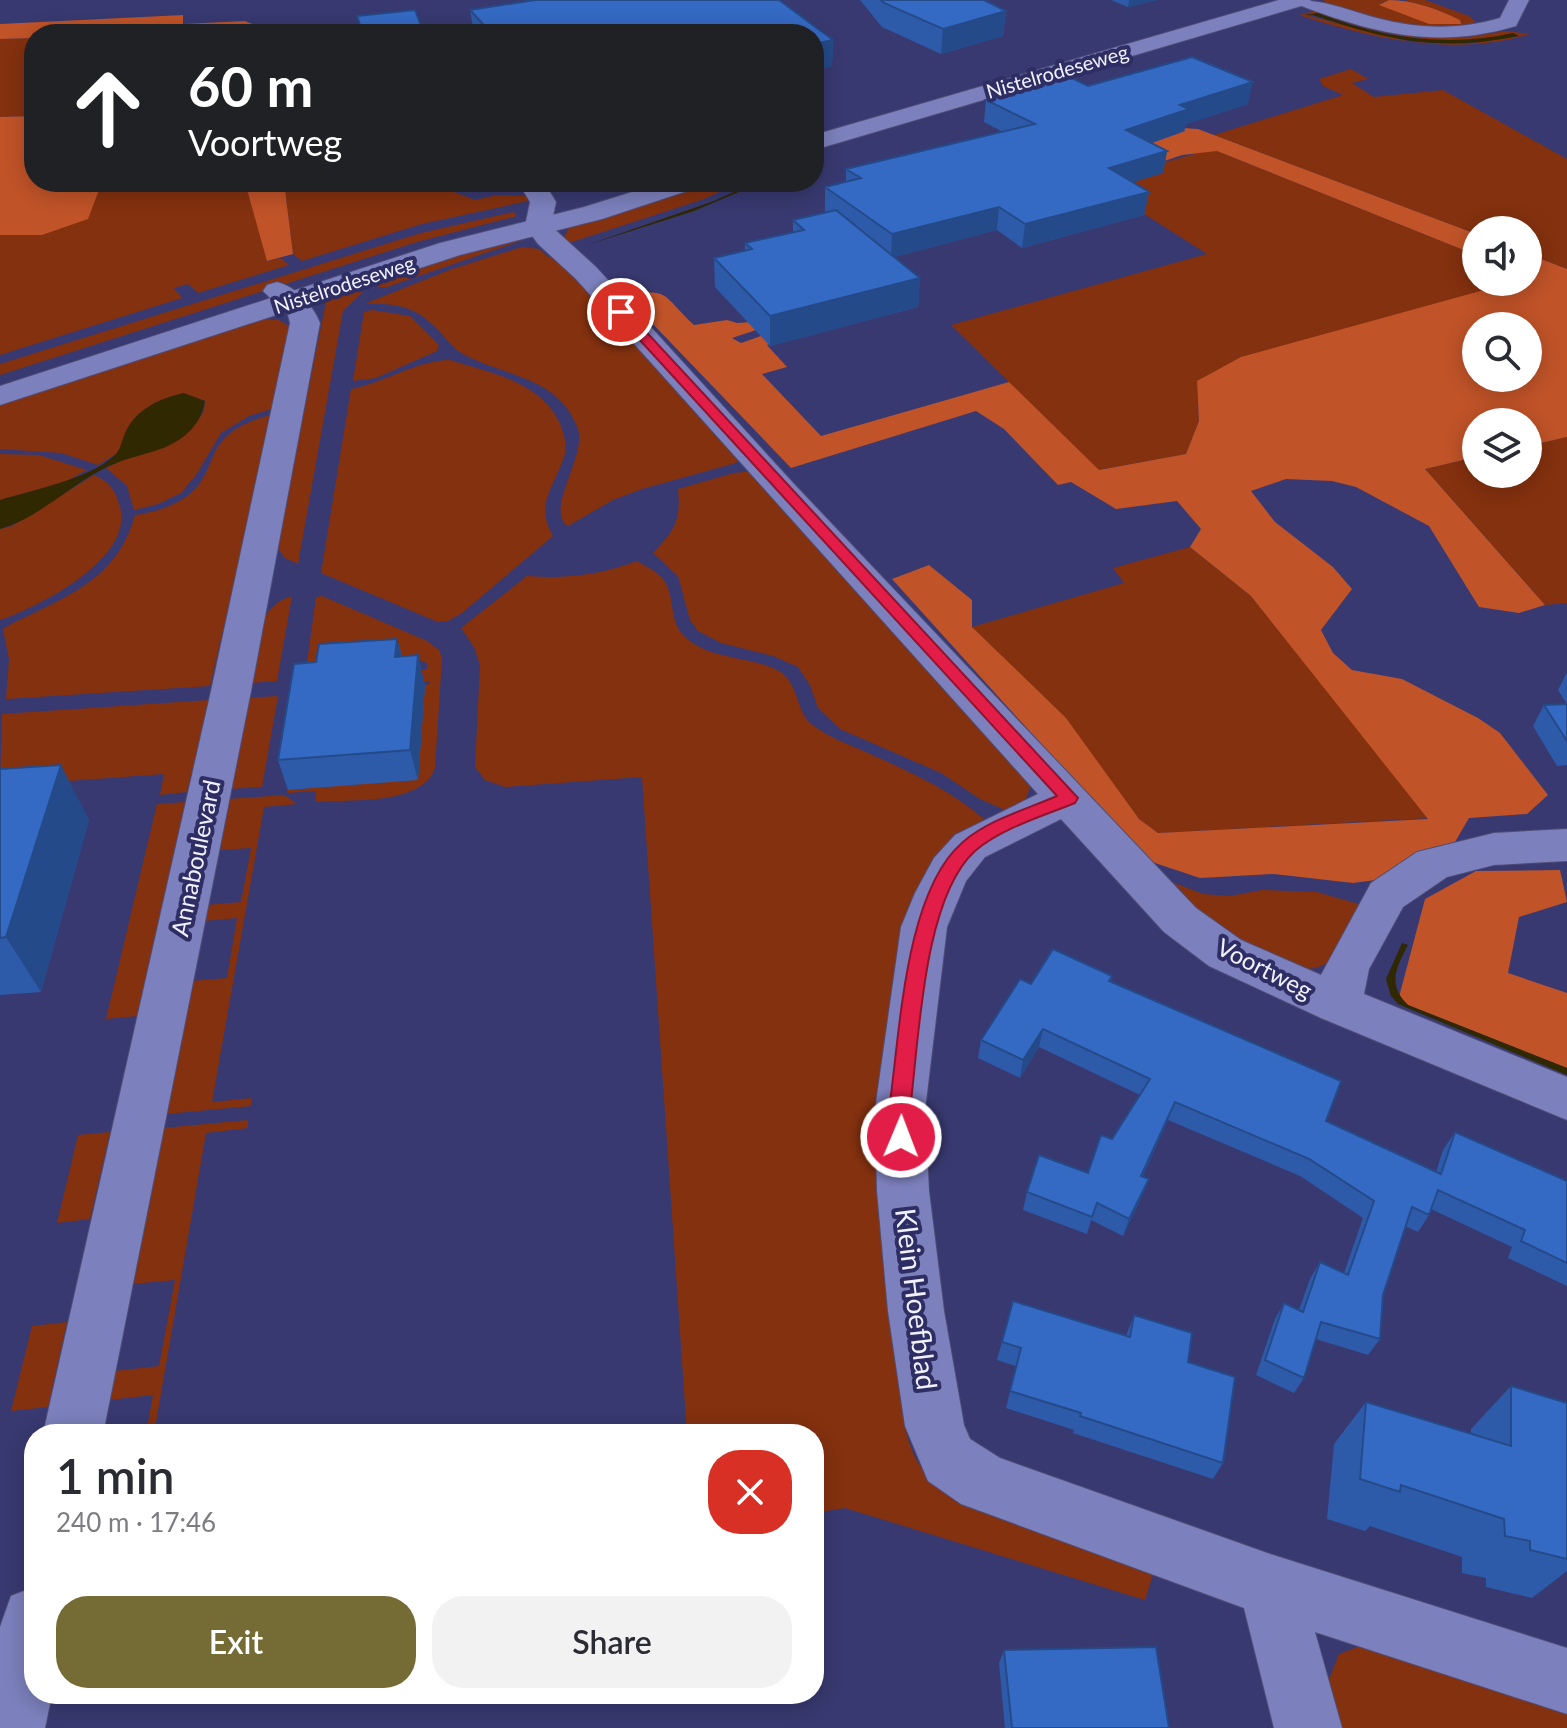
<!DOCTYPE html>
<html lang="en">
<head>
<meta charset="utf-8">
<style>
	body { margin:0; font-family:Lato,sans-serif; background:#f2f2f3; color:#2b2b33; height:100vh; display:flex; flex-direction:column; font-size:30px; white-space:nowrap }
	* { box-sizing:border-box; margin:0 }
	p { font-size:26px; color:#7c7c81 }
	.icon { flex:none; width:44px; height:44px; fill:none; stroke:currentColor; stroke-width:2; stroke-linecap:round; stroke-linejoin:round }
	.map { position:relative; flex:1; overflow:hidden }
	.drawer { position:absolute; left:24px; top:1424px; width:800px; height:280px; display:flex; flex-direction:column; background:#fff; border-radius:32px; box-shadow:0 4px 20px #0003 }
	.drawer>* { flex:none }
	.hud { position:absolute; left:24px; top:24px; width:800px; height:168px; border-radius:32px; box-shadow:0 4px 20px #0003; background:#202124; color:#fff; overflow:hidden }
	.fabs { position:absolute; left:1462px; top:216px; display:grid; gap:16px }
	.fabs a { display:grid; place-items:center; width:80px; height:80px; border-radius:50%; background:#fff; box-shadow:0 4px 20px #0003; font-size:40px }
	.pin { position:absolute; display:grid; place-items:center; width:68px; height:68px; color:#fff; margin:-34px; border:4px solid #fff; border-radius:50%; box-shadow:0 2px 8px #0007 }
	.me { position:absolute; width:88px; margin:-44px; rotate:1deg; stroke-linejoin:round; filter:drop-shadow(0 0 6px #0008) }
	.turn { display:flex; align-items:center; gap:28px; height:168px; padding:0 32px; font-size:36px }
	.turn .icon { width:104px; height:104px; stroke-width:2.5 }
	.turn b { display:block; font-size:56px; line-height:68px }
	.round { display:grid; place-items:center; flex:none; width:84px; height:84px; border-radius:32px; background:#f2f2f3 }
	.head { display:flex; align-items:center; justify-content:space-between; height:136px; padding:0 32px }
	h1 { font-size:48px; font-weight:600; line-height:60px }
	.cta { display:flex; gap:16px; margin-top:auto; padding:16px 32px }
	.cta a { flex:1; height:92px; border-radius:32px; background:#746b35; color:#fff; font-size:32px; font-weight:600; line-height:92px; text-align:center }
	.cta a+a { background:#f2f2f3; color:#2b2b33 }
	.map>svg:first-child { display:block }
	.green { fill:#84310f; fill-rule:evenodd }
	.forest { fill:#c05328; fill-rule:evenodd }
	.water { fill:#2f2800 }
	.lines { fill:none; stroke-linecap:round; stroke-linejoin:round }
	.minor-casing { stroke:#4f4d78; stroke-width:2 }
	.tertiary-casing { stroke:#4f4d78; stroke-width:2 }
	.minor { fill:#7c80bc; fill-rule:evenodd }
	.tertiary { fill:#7c80bc; fill-rule:evenodd }
	.wall { fill:#2e5ba9 }
	.shaded-wall { fill:#254a89 }
	.building { fill:#356ac4; stroke:#254a89; stroke-width:2 }
	.route { fill:#e11d48; stroke:#92132f; stroke-width:2 }
	.labels { text-anchor:middle; dominant-baseline:central; stroke-width:8; stroke-linejoin:round; paint-order:stroke }
	.far-street-label { font-size:20px; fill:#f0f1ff; stroke:#2f2e64 }
	.street-label { font-size:24px; fill:#f0f1ff; stroke:#2f2e64 }
	.near-street-label { font-size:28px; fill:#f0f1ff; stroke:#2f2e64 }
</style>
</head>
<body>
<div class="map">
<svg width="1567" height="1728" viewBox="0 0 1567 1728">
	<rect width="100%" height="100%" fill="#383970"/>
	<!-- green -->
	<path class="green" d="M 1323,0 L 1389,0 L 1381,3 L 1441,11 L 1405,0 L 1425,0 L 1469,16 L 1475,21 L 1471,27 L 1405,27 L 1329,5 Z
		M 1315,11 L 1420,36 L 1461,38 L 1506,31 L 1530,34 C 1452,57 1374,39 1299,15 ZM 1318,13 C 1381,36 1447,50 1513,33 L 1519,36 L 1467,44 L 1411,42 L 1305,15 Z
		M 34,38 L 34,116 L 0,117 L 0,39 Z
		M 1351,69 L 1368,79 L 1352,83 L 1374,97 L 1443,90 L 1567,159 L 1567,269 L 1528,254 L 1528,230 L 1476,230 L 1476,234 L 1214,135 L 1343,95 L 1323,86 L 1319,79 Z
		M 1205,151 L 1217,151 L 1476,255 L 1476,282 L 1513,282 L 1197,381 L 1199,421 L 1186,454 L 1098,470 L 951,325 L 1207,254 L 1094,182 Z
		M 118,182 L 241,182 L 248,193 L 268,261 L 281,258 L 289,265 L 198,293 L 188,284 L 174,288 L 182,298 L 0,355 L 0,235 L 42,235 L 99,190 Z
		M 284,182 L 428,182 L 475,200 L 497,195 L 527,196 L 528,201 L 422,224 L 302,261 L 293,254 Z
		M 702,182 L 740,182 L 704,199 L 569,243 L 564,238 L 570,225 Z
		M 513,212 L 517,216 L 417,242 L 0,375 L 0,364 L 421,233 Z
		M 513,240 L 523,240 L 387,287 L 379,287 L 370,280 Z
		M 522,247 L 539,249 L 548,257 L 555,255 L 741,457 L 736,463 L 642,489 L 613,500 L 568,526 C 544,511 587,456 578,429 C 559,376 505,377 463,354 C 454,349 448,341 441,333 C 417,307 400,303 364,304 L 452,269 Z
		M 356,284 L 362,293 L 343,311 L 298,564 L 285,558 L 277,547 L 326,302 L 332,294 Z
		M 372,310 L 410,316 L 439,345 L 437,351 L 376,378 L 353,381 L 364,312 Z
		M 261,319 L 279,320 L 290,327 L 275,408 L 249,416 L 221,433 L 196,475 L 181,493 L 158,504 L 134,510 L 127,486 L 106,468 L 196,423 L 204,411 L 205,400 L 98,465 L 61,453 L 0,449 L 0,403 Z
		M 450,360 C 490,373 541,381 560,424 C 565,436 568,447 563,460 C 552,490 535,505 553,536 L 462,613 L 448,621 L 438,622 L 321,573 L 351,389 C 384,383 418,360 450,360 Z
		M 273,414 L 210,686 L 6,699 L 9,659 L 3,629 C 15,621 29,616 42,609 C 88,587 121,566 135,515 C 158,512 186,503 200,483 C 210,470 212,451 224,439 C 236,426 256,419 273,414 Z
		M 1567,437 L 1567,603 L 1545,605 L 1425,469 L 1476,457 L 1476,474 L 1528,474 L 1528,446 Z
		M 0,454 L 39,455 L 87,470 L 65,482 L 0,500 Z
		M 754,471 L 1031,785 L 1025,801 L 1005,810 L 980,799 L 941,773 L 840,729 L 818,708 L 810,685 L 798,667 L 773,656 L 721,643 L 698,631 L 690,620 L 678,576 L 653,553 C 675,530 681,521 678,489 L 734,473 Z
		M 94,475 C 110,482 116,491 120,507 C 134,559 38,607 0,620 L 0,529 L 12,526 Z
		M 1190,547 L 1251,596 L 1430,818 L 1158,833 L 1139,819 L 972,627 L 1124,583 L 1113,568 Z
		M 637,561 C 645,566 656,571 662,578 C 676,594 668,619 683,635 C 706,659 745,656 773,668 C 802,680 793,712 814,726 C 830,738 850,745 868,753 C 910,772 949,789 984,819 L 940,853 L 901,1373 C 903,1412 902,1450 931,1479 L 1155,1568 L 1145,1600 L 845,1508 L 814,1513 L 814,1434 L 687,1434 L 642,777 L 505,787 L 485,780 L 475,767 L 480,665 L 474,647 L 461,628 L 527,576 C 567,579 599,575 637,561 Z
		M 292,596 L 277,681 L 250,683 C 257,649 254,607 292,596 Z
		M 322,596 L 427,641 L 439,650 L 442,658 L 435,768 C 422,806 349,799 316,802 L 316,791 L 287,793 L 288,785 L 415,686 L 430,684 L 430,681 L 422,682 L 422,670 L 427,669 L 427,663 L 411,657 L 307,663 L 316,597 Z
		M 278,696 L 262,787 L 229,789 L 247,698 Z
		M 209,700 L 187,792 L 160,795 L 164,774 L 0,786 L 2,714 Z
		M 284,795 L 297,804 L 264,807 L 212,1102 L 252,1098 L 251,1106 L 166,1114 L 192,981 L 227,978 L 237,918 L 204,921 L 207,905 L 241,902 L 251,848 L 219,850 L 228,799 Z
		M 185,802 L 137,1016 L 106,1019 L 157,804 Z
		M 1159,877 L 1203,894 L 1230,896 L 1262,890 L 1317,892 L 1362,905 L 1330,962 L 1316,968 L 1298,970 L 1279,966 L 1184,905 Z
		M 248,1120 L 248,1128 L 206,1133 L 154,1434 L 146,1434 L 153,1395 L 109,1400 L 115,1371 L 159,1366 L 175,1280 L 132,1284 L 163,1128 Z
		M 110,1132 L 90,1219 L 57,1223 L 78,1135 Z
		M 67,1322 L 48,1407 L 11,1411 L 32,1326 Z
		M 1379,1639 L 1567,1704 L 1567,1728 L 1334,1728 L 1324,1692 L 1339,1654 Z"/>
	<!-- forest -->
	<path class="forest" d="M 1389,0 C 1414,0 1437,9 1460,20 L 1461,24 L 1429,24 L 1379,5 Z
		M 183,15 L 183,24 L 245,21 L 262,28 L 264,34 L 211,34 L 210,30 L 34,34 L 34,38 L 0,39 L 0,24 Z
		M 34,116 L 34,182 L 118,182 L 99,190 L 88,219 L 42,235 L 0,235 L 0,117 Z
		M 1183,128 L 1198,129 L 1476,234 L 1476,255 L 1217,151 L 1182,155 L 1132,172 L 1138,148 L 1185,131 Z
		M 241,182 L 284,182 L 293,254 L 267,261 L 248,193 Z
		M 1528,254 L 1567,269 L 1567,437 L 1528,446 L 1528,422 L 1476,422 L 1476,457 L 1425,469 L 1545,605 L 1519,613 L 1479,607 L 1429,526 L 1356,487 L 1332,481 L 1286,479 L 1251,491 L 1275,522 L 1333,567 L 1352,589 L 1321,630 L 1333,653 L 1352,670 L 1402,679 L 1478,718 L 1500,733 L 1548,795 L 1527,814 L 1469,818 L 1455,842 L 1425,852 L 1383,879 L 1353,883 L 1274,874 L 1200,878 L 1146,860 L 892,579 L 929,565 L 972,600 L 972,627 L 1066,718 L 1139,819 L 1158,833 L 1428,819 L 1251,596 L 1190,547 L 1201,529 L 1177,501 L 1116,509 L 1071,482 L 1058,485 L 1004,429 L 976,411 L 791,468 L 625,295 C 671,287 663,297 694,325 L 727,320 L 737,323 L 751,322 L 759,329 L 732,338 L 741,343 L 761,336 L 781,340 L 767,345 L 787,367 L 762,374 L 821,436 L 1009,382 L 1099,470 L 1186,454 L 1199,421 L 1197,381 L 1241,357 L 1513,282 L 1528,282 ZM 1476,326 L 1528,326 L 1528,378 L 1476,378 Z
		M 1560,870 L 1567,902 L 1519,917 L 1508,973 L 1567,993 L 1567,1068 L 1408,1005 L 1399,997 L 1425,899 L 1476,871 Z"/>
	<!-- water -->
	<path class="water" d="M 1318,13 C 1381,38 1447,48 1513,33 L 1519,36 C 1439,52 1389,41 1313,15 L 1304,15 Z
		M 756,182 L 762,182 L 694,211 L 587,245 L 714,201 Z
		M 184,393 L 205,401 C 203,415 195,428 183,437 C 165,451 140,454 119,462 C 77,477 43,517 0,529 L 0,500 C 32,490 90,479 115,455 C 120,451 122,440 125,433 C 136,409 160,398 184,393 Z
		M 1402,943 L 1408,945 C 1396,968 1387,984 1408,1005 L 1567,1068 L 1567,1075 L 1398,1004 L 1391,996 L 1386,979 Z"/>
	<g class="lines">
		<defs>
			<path id="minor" d="M 1293,0 C 1327,0 1346,10 1377,18 C 1418,29 1460,30 1500,18 L 1509,0 L 1529,0 L 1516,26 C 1435,50 1373,33 1296,4 Z
				M 518,182 L 544,182 L 556,202 L 551,226 L 596,267 L 794,484 L 1196,908 L 1241,940 L 1321,975 L 1371,883 L 1417,852 L 1494,833 L 1567,829 L 1567,861 L 1494,865 L 1447,877 L 1403,907 L 1369,969 L 1364,994 L 1567,1077 L 1567,1120 L 1321,1018 L 1209,966 L 1164,932 L 1061,819 L 985,857 L 966,881 L 947,927 L 925,1110 L 929,1191 L 944,1311 L 964,1425 L 970,1439 L 1000,1458 L 1270,1554 L 1567,1648 L 1567,1714 L 1315,1632 L 1342,1728 L 1274,1728 L 1244,1608 L 983,1512 L 961,1504 L 928,1481 L 905,1426 L 888,1311 L 877,1191 L 875,1110 L 901,927 L 915,893 L 934,858 L 955,835 L 1038,794 L 576,279 L 538,244 L 525,226 L 530,202 Z
				M 277,282 C 296,287 313,305 320,323 L 251,691 L 103,1434 L 43,1434 L 211,691 L 290,323 L 288,315 L 263,291 L 267,285 Z
				M 34,1587 L 34,1694 L 52,1694 L 45,1728 L 0,1728 L 0,1627 L 11,1596 Z"/>
			<path id="tertiary" d="M 1279,0 L 1311,0 L 1308,4 L 814,150 L 814,135 Z
				M 664,182 L 703,182 L 699,187 L 602,219 L 460,255 L 0,405 L 0,386 L 440,243 L 584,207 Z"/>
		</defs>
		<!-- minor casing -->
		<use href="#minor" class="minor-casing"/>
		<!-- tertiary casing -->
		<use href="#tertiary" class="tertiary-casing"/>
		<!-- minor -->
		<use href="#minor" class="minor"/>
		<!-- tertiary -->
		<use href="#tertiary" class="tertiary"/>
	</g>
	<!-- wall -->
	<path class="wall" d="M 535,0 L 779,0 L 833,40 L 832,66 L 814,70 L 814,34 L 474,34 L 470,10 Z
		M 860,0 L 984,0 L 1006,11 L 1003,36 L 941,54 L 882,27 Z
		M 1111,0 L 1157,0 L 1128,7 Z
		M 1088,86 L 1248,104 L 1186,124 L 1184,131 L 1152,143 L 1167,151 L 1163,173 L 1133,182 L 1149,192 L 1144,215 L 1022,248 L 997,230 L 894,257 L 920,278 L 918,307 L 770,346 L 715,287 L 714,258 L 745,251 L 745,243 L 793,232 L 793,220 L 827,212 L 825,211 L 825,187 L 846,182 L 846,169 L 1003,132 L 984,122 L 986,100 Z
		M 397,639 L 402,656 L 425,685 L 418,780 L 288,790 L 278,760 L 316,662 Z
		M 1567,672 L 1567,765 L 1557,766 L 1533,726 L 1544,705 L 1567,704 L 1558,690 Z
		M 0,769 L 89,820 L 41,992 L 0,995 Z
		M 1112,976 L 1111,982 L 1326,1121 L 1436,1172 L 1443,1150 L 1455,1132 L 1567,1181 L 1567,1286 L 1508,1258 L 1512,1247 L 1431,1209 L 1429,1215 L 1418,1232 L 1405,1226 L 1383,1295 L 1380,1339 L 1368,1355 L 1316,1339 L 1304,1378 L 1294,1393 L 1256,1375 L 1275,1319 L 1284,1303 L 1299,1310 L 1310,1279 L 1320,1262 L 1344,1273 L 1363,1218 L 1300,1176 L 1168,1120 L 1143,1176 L 1149,1179 L 1142,1196 L 1123,1236 L 1091,1220 L 1087,1234 L 1023,1210 L 1027,1192 L 1088,1173 L 1112,1139 L 1140,1095 L 1039,1047 L 1020,1078 L 978,1058 L 981,1040 L 1031,984 Z
		M 1013,1301 L 1126,1336 L 1134,1315 L 1188,1362 L 1223,1463 L 1213,1479 L 1073,1433 L 1074,1430 L 1006,1408 L 1016,1366 L 997,1360 Z
		M 1511,1386 L 1567,1403 L 1567,1571 L 1532,1598 L 1486,1587 L 1486,1578 L 1462,1573 L 1462,1557 L 1370,1526 L 1365,1531 L 1327,1519 L 1334,1444 L 1366,1402 L 1471,1434 L 1471,1429 Z
		M 1004,1650 L 1169,1728 L 1005,1728 L 999,1663 Z"/>
	<!-- shaded-wall -->
	<path class="shaded-wall" d="M 1129,0 L 1157,0 L 1128,7 Z
		M 1006,11 L 1003,36 L 941,54 L 943,29 Z
		M 833,40 L 832,66 L 814,70 L 814,44 Z
		M 1253,82 L 1248,104 L 1186,124 L 1184,131 L 1123,153 L 1126,130 L 1180,105 Z
		M 1167,151 L 1163,173 L 1105,191 L 1109,168 Z
		M 1149,192 L 1144,215 L 1022,248 L 1025,224 Z
		M 999,207 L 997,230 L 891,258 L 892,234 Z
		M 920,278 L 918,307 L 770,346 L 770,316 Z
		M 397,639 L 405,668 L 395,657 Z
		M 418,655 L 425,685 L 418,780 L 410,750 Z
		M 61,765 L 89,820 L 41,992 L 6,937 Z
		M 1043,1029 L 1039,1047 L 1020,1078 L 1023,1060 Z
		M 1175,1102 L 1168,1120 L 1135,1193 L 1141,1176 Z
		M 1149,1179 L 1142,1196 L 1123,1236 L 1129,1219 Z"/>
	<!-- building -->
	<path class="building" d="M 535,0 L 779,0 L 833,40 L 814,44 L 814,34 L 492,34 L 470,10 Z
		M 881,0 L 984,0 L 1006,11 L 943,29 L 884,3 Z
		M 415,10 L 424,34 L 363,34 L 357,16 Z
		M 1192,57 L 1253,82 L 1180,105 L 1189,109 L 1126,130 L 1167,151 L 1109,168 L 1149,192 L 1025,224 L 999,207 L 892,234 L 825,187 L 861,178 L 846,169 L 1035,124 L 986,100 L 1034,86 L 1072,78 L 1088,86 Z
		M 836,210 L 920,278 L 770,316 L 714,258 L 752,249 L 745,243 L 804,230 L 793,220 Z
		M 397,639 L 395,657 L 418,655 L 410,750 L 278,760 L 294,664 L 316,662 L 319,644 Z
		M 1567,704 L 1567,741 L 1544,705 Z
		M 61,765 L 6,937 L 0,938 L 0,769 Z
		M 1053,949 L 1112,976 L 1109,981 L 1341,1081 L 1326,1121 L 1441,1174 L 1455,1132 L 1567,1181 L 1567,1263 L 1521,1241 L 1525,1230 L 1438,1190 L 1429,1215 L 1412,1207 L 1383,1295 L 1380,1339 L 1321,1322 L 1304,1378 L 1265,1360 L 1284,1303 L 1303,1312 L 1320,1262 L 1348,1275 L 1374,1201 L 1309,1159 L 1175,1102 L 1141,1176 L 1149,1179 L 1129,1219 L 1097,1203 L 1092,1217 L 1027,1192 L 1039,1155 L 1088,1173 L 1101,1135 L 1112,1139 L 1150,1079 L 1043,1029 L 1023,1060 L 981,1040 L 1020,979 L 1031,984 Z
		M 1013,1301 L 1130,1337 L 1134,1315 L 1192,1333 L 1188,1362 L 1235,1377 L 1223,1463 L 1080,1416 L 1081,1413 L 1010,1391 L 1021,1348 L 1002,1342 Z
		M 1511,1386 L 1567,1403 L 1567,1559 L 1530,1550 L 1530,1541 L 1505,1536 L 1504,1519 L 1401,1485 L 1400,1492 L 1360,1479 L 1366,1402 L 1511,1446 Z
		M 1156,1647 L 1169,1728 L 1012,1728 L 1004,1650 Z"/>
	<!-- route -->
	<path class="route" d="M 617,310 L 626,310 L 1078,798 L 1075,803 C 1043,816 1002,828 975,851 C 923,898 919,1040 910,1110 L 912,1137 L 909,1144 L 901,1146 L 893,1144 L 889,1110 C 900,1035 904,892 963,842 C 988,820 1027,809 1057,796 L 617,315 Z"/>
	<g class="labels">
		<!-- far-street labels -->
		<g class="far-street-label">
			<text transform="translate(1057 71) rotate(-16)">Nistelrodeseweg</text>
			<text transform="translate(344 284) rotate(-18)">Nistelrodeseweg</text>
		</g>
		<!-- street labels -->
		<g class="street-label">
			<text transform="translate(195 858) rotate(-78)">Annaboulevard</text>
			<text transform="translate(1265 968) rotate(27)">Voortweg</text>
		</g>
		<!-- near-street labels -->
		<g class="near-street-label">
			<text transform="translate(917 1299) rotate(83)">Klein Hoefblad</text>
		</g>
	</g>
</svg>
<div class="fabs">
<a><svg class="icon" aria-label="sound" viewBox="0 0 24 24"><path d="M4 9h4l5-4v14l-5-4H4zM17 9q2 3 0 6"/></svg></a>
<a><svg class="icon" aria-label="search" viewBox="0 0 24 24"><circle cx="10" cy="10" r="6"/><path d="M15 15l6 6"/></svg></a>
<a><svg class="icon" aria-label="layers" viewBox="0 0 24 24"><path d="M12 4l9 5-9 5-9-5zM3 14l9 5 9-5"/></svg></a>
</div>
<div class="pin" style="left:621px;top:312px;background:#d93025"><svg class="icon" aria-label="arrive" viewBox="0 0 24 24"><path d="M6 21V4h12l-3 4 3 4H6"/></svg></div>
<svg class="me" style="left:901px;top:1137px" viewBox="-20 -20 40 40"><circle r="17" fill="#e11d48" stroke="#fff" stroke-width="3"/><path d="M0-11L8 9 0 5-8 9z" fill="#fff"/></svg>
<div class="hud">
<div class="turn"><svg class="icon" aria-label="ahead" viewBox="0 0 24 24"><path d="M12 20V5M6 11l6-6 6 6"/></svg><div><b>60 m</b>Voortweg</div></div>
</div>
<section class="drawer">
<div class="head"><div><h1>1 min</h1><p>240 m · 17:46</p></div><a class="round" style="background:#d93025;color:#fff"><svg class="icon" aria-label="close" viewBox="0 0 24 24"><path d="M6 6l12 12M18 6L6 18"/></svg></a></div>
<div class="cta"><a>Exit</a><a>Share</a></div>
</section>
</div>
</body>
</html>
